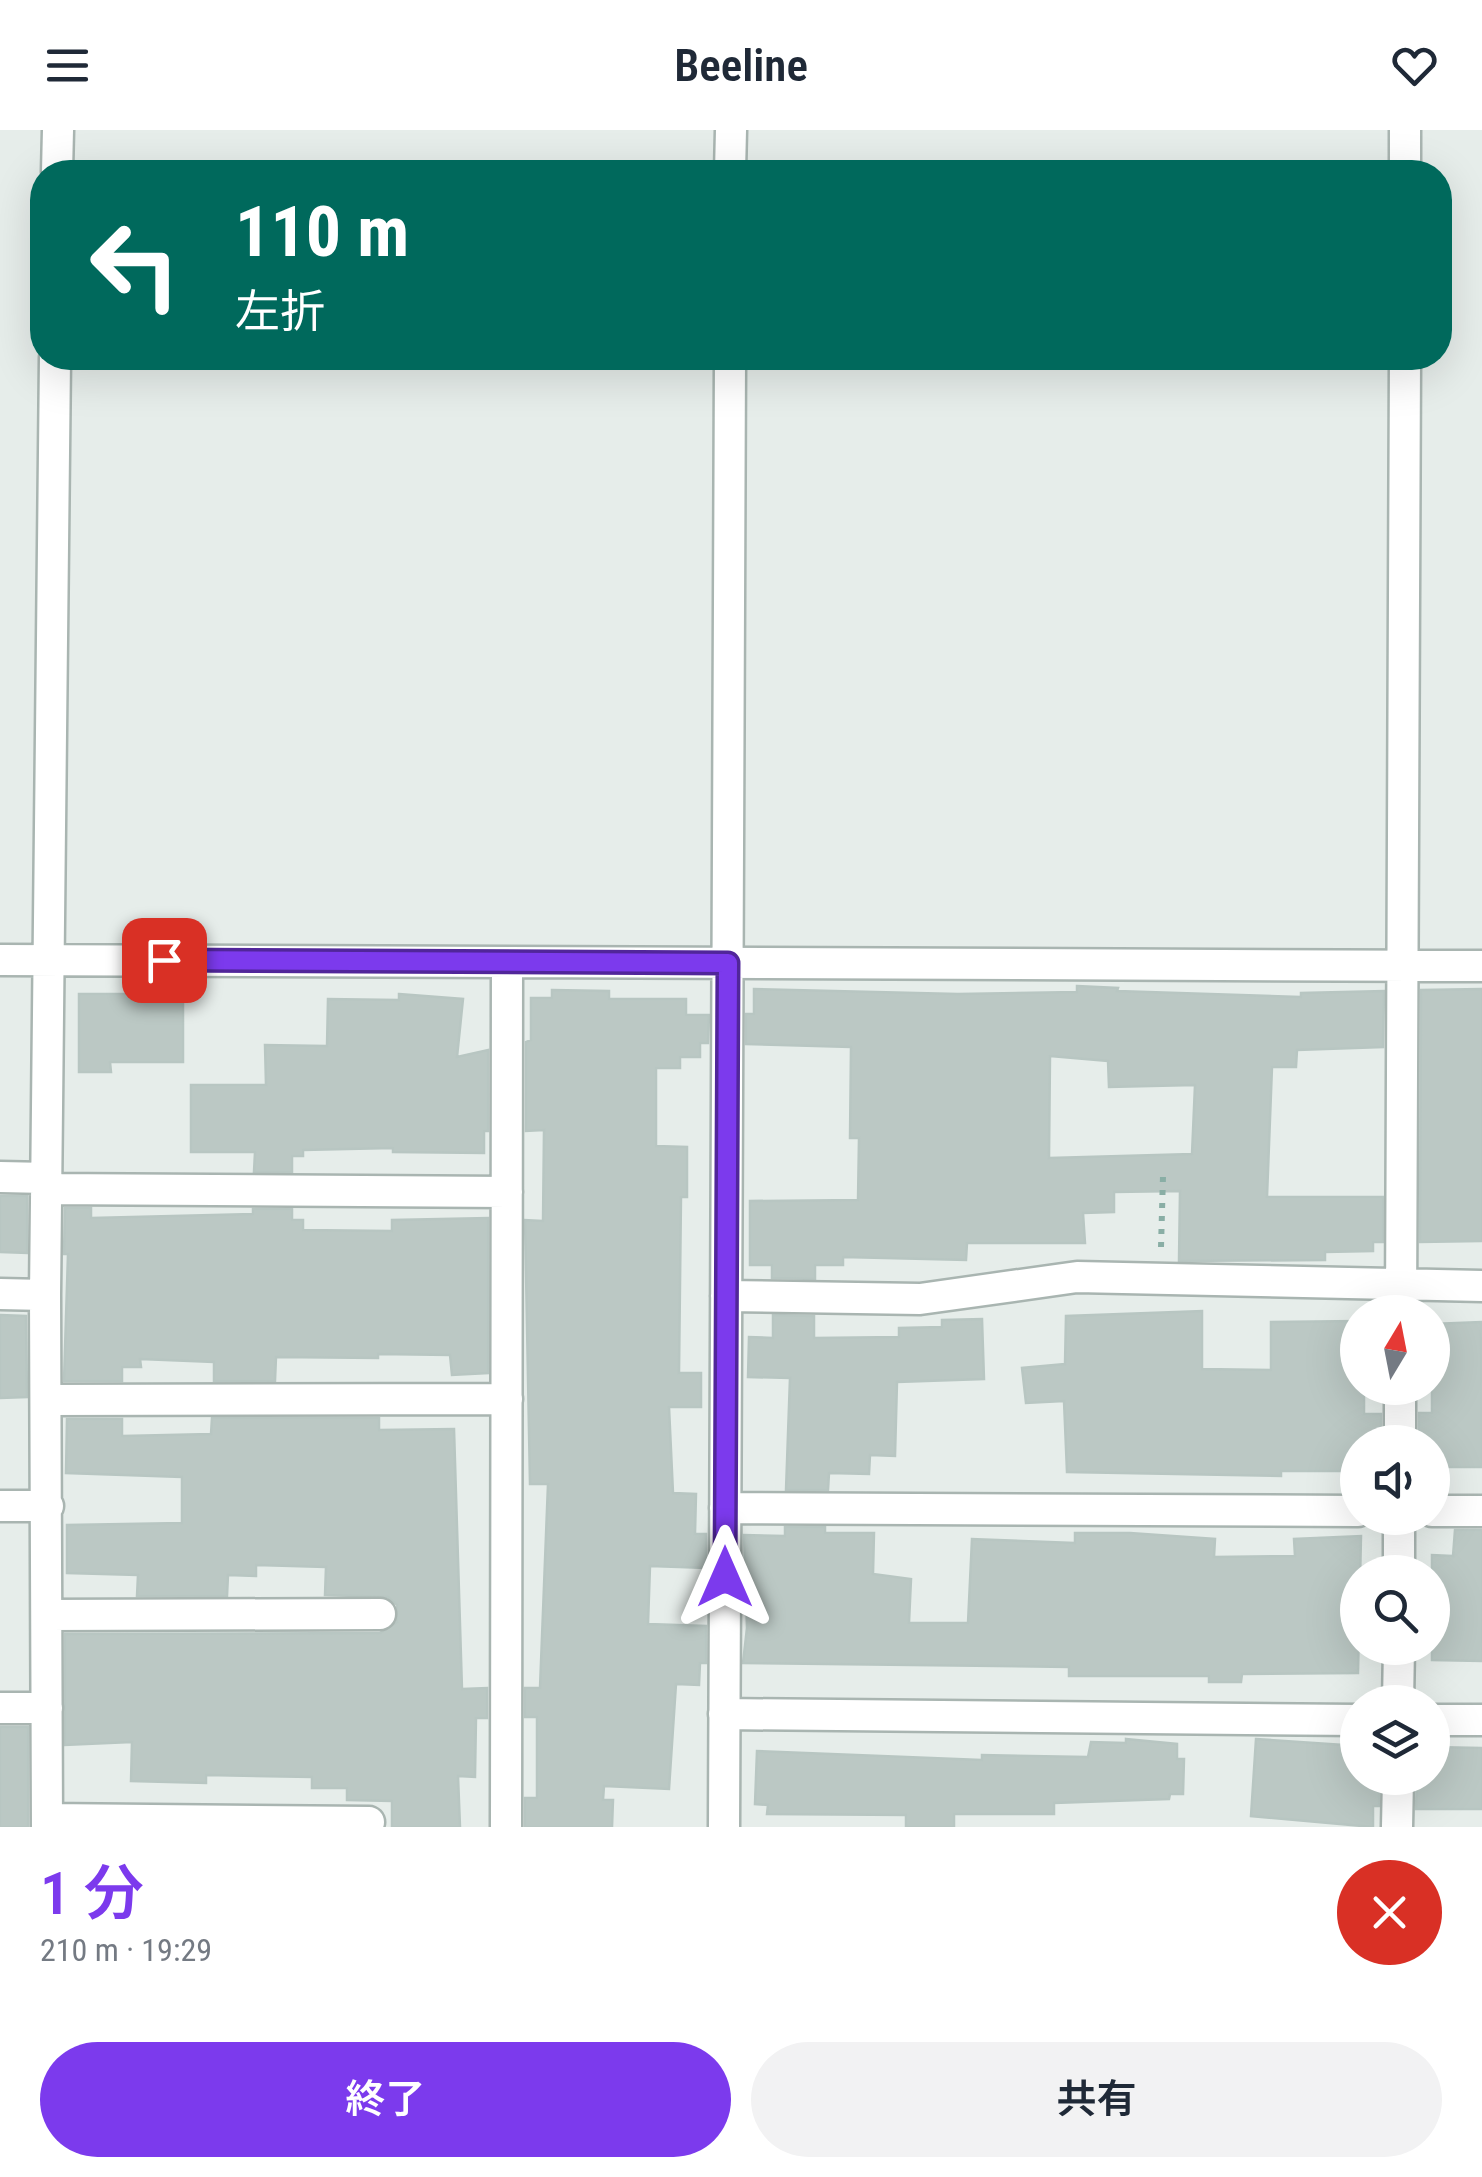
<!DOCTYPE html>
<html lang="ja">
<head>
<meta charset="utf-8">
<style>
	body { margin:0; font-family:"Roboto Condensed","Noto Sans JP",sans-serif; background:#f2f2f3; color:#1f2937; height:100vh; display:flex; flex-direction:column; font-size:38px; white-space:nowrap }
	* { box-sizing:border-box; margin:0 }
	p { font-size:32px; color:#747a83 }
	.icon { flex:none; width:55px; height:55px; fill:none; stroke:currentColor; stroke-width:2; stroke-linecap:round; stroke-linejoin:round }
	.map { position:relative; height:1697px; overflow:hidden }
	.details { display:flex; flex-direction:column; background:#fff; flex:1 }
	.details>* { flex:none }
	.hud { position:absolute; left:30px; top:30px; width:1422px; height:210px; border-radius:40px; box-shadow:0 10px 40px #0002; background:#00695c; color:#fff; overflow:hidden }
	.needle { width:65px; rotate:10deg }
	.tools { position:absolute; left:1340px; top:1165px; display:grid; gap:20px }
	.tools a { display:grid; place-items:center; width:110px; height:110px; border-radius:50%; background:#fff; box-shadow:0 10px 40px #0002; font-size:50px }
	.pin { position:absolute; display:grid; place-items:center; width:85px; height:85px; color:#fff; margin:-42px; border-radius:20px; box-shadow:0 5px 15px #0006 }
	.me { position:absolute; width:110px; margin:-55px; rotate:0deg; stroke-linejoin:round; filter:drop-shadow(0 0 8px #0008) }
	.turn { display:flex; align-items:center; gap:35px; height:210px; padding:0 40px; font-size:45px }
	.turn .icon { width:130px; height:130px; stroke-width:2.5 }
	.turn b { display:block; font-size:70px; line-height:85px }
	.round { display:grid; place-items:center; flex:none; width:105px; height:105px; border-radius:52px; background:#f2f2f3 }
	.headline { display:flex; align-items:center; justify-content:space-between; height:170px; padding:0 40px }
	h1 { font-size:60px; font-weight:600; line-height:75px; color:#7c3aed }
	.primary-button { display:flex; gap:20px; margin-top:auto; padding:20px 40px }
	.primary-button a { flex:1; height:115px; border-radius:60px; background:#7c3aed; color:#fff; font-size:40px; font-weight:600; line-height:115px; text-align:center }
	.primary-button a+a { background:#f2f2f3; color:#1f2937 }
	header { display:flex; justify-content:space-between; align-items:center; height:130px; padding:0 40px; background:#fff; font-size:45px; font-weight:600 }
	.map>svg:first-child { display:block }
	.building { fill:#bbc8c4; stroke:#b8c6c2; stroke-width:2.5; fill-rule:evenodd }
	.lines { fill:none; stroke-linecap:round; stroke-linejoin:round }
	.minor-casing { stroke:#a9b5b1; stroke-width:35 }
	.path { stroke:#89aea5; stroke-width:6; stroke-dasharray:5 8; stroke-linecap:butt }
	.minor { stroke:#fff; stroke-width:30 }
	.route-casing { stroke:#51269a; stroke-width:25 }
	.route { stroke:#7c3aed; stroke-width:18 }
</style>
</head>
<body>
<header><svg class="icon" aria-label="menu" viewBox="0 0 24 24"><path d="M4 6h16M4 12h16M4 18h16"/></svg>Beeline<svg class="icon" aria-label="heart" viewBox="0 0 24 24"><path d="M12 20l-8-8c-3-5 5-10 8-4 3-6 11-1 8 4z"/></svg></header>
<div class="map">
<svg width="1482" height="1697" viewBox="0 0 1482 1697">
	<rect width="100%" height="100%" fill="#e6edea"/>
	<!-- building -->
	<path class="building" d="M 1077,856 L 1118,858 L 1117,861 L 1301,867 L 1301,863 L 1384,861 L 1383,917 L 1297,920 L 1296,937 L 1272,937 L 1267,1067 L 1383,1067 L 1383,1112 L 1373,1112 L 1373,1121 L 1325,1122 L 1325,1130 L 1179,1131 L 1180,1061 L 1114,1062 L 1114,1082 L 1083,1083 L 1085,1113 L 967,1113 L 966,1130 L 843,1127 L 843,1135 L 815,1135 L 815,1149 L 772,1148 L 772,1135 L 750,1135 L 750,1071 L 858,1070 L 859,1008 L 850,1008 L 851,917 L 746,914 L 746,884 L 754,884 L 754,859 L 958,864 L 1077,862 ZM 1050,926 L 1108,931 L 1109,957 L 1195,955 L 1192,1024 L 1049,1028 Z
		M 1482,859 L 1482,1111 L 1420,1112 L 1421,860 Z
		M 552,860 L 609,861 L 609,869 L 686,869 L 686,885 L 709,885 L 708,913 L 700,913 L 700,927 L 680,927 L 680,938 L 656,938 L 656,1016 L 687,1017 L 687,1067 L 681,1067 L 679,1243 L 701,1243 L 701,1277 L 669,1277 L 673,1363 L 696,1364 L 695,1404 L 706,1404 L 706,1438 L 650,1436 L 648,1494 L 706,1496 L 706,1533 L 700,1533 L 699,1555 L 676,1554 L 669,1659 L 604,1656 L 603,1670 L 613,1670 L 612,1697 L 525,1697 L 525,1668 L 537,1668 L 537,1587 L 525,1587 L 525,1558 L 540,1558 L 548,1354 L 530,1354 L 525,1090 L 543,1091 L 544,1000 L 526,1001 L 526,912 L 531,910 L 531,868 L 552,868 Z
		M 79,864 L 183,864 L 183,932 L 110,932 L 111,942 L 79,942 Z
		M 399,864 L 463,869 L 457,927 L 488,920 L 488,1001 L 484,1001 L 484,1023 L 393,1022 L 393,1018 L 303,1020 L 303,1026 L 292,1026 L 292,1042 L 254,1042 L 255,1022 L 191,1022 L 191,955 L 266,955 L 265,915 L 327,916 L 328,869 L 399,870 Z
		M 0,1066 L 27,1066 L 27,1123 L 0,1122 Z
		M 65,1078 L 91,1078 L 91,1088 L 253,1084 L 253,1079 L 292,1079 L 292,1090 L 303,1090 L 303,1100 L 392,1101 L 392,1090 L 488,1088 L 488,1243 L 452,1245 L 450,1225 L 378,1224 L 378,1228 L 276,1227 L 275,1251 L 214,1251 L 214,1232 L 140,1229 L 141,1237 L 122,1237 L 122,1251 L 64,1251 L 68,1124 L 64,1124 Z
		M 1202,1181 L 1202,1239 L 1271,1240 L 1271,1192 L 1358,1191 L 1358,1258 L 1364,1258 L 1364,1284 L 1381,1284 L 1381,1312 L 1358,1312 L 1358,1341 L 1281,1341 L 1281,1346 L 1067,1342 L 1064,1271 L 1026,1273 L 1022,1238 L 1065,1234 L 1066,1186 Z
		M 0,1185 L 26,1186 L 27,1267 L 0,1268 Z
		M 773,1185 L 814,1186 L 814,1208 L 899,1207 L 899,1198 L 942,1197 L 942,1190 L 982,1189 L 984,1249 L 897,1252 L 895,1326 L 870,1325 L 869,1344 L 829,1343 L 828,1360 L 786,1360 L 790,1248 L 748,1247 L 749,1207 L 773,1208 Z
		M 1481,1192 L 1482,1337 L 1432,1337 L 1432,1312 L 1419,1312 L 1419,1283 L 1432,1283 L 1432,1194 Z
		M 212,1288 L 379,1288 L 379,1300 L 454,1299 L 462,1559 L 487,1558 L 487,1588 L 476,1588 L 475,1647 L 458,1646 L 460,1697 L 392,1697 L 392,1671 L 347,1670 L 347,1658 L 312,1658 L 312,1647 L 206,1645 L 206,1653 L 131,1651 L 132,1612 L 65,1615 L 65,1504 L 380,1503 L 397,1492 L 397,1475 L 388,1467 L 325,1465 L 326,1437 L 256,1435 L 256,1446 L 228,1445 L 227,1466 L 137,1466 L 138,1445 L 67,1443 L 67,1395 L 182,1393 L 182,1347 L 66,1343 L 67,1289 L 122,1289 L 122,1306 L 211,1304 Z
		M 785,1397 L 825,1397 L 825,1403 L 874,1403 L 873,1444 L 911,1449 L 909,1493 L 968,1493 L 972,1409 L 1075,1413 L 1075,1403 L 1130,1403 L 1215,1409 L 1214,1427 L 1295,1426 L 1294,1409 L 1361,1406 L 1358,1543 L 1242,1544 L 1241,1552 L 1209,1552 L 1209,1546 L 1069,1546 L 1069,1537 L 743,1533 L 747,1498 L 744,1405 L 785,1406 Z
		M 1455,1400 L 1482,1400 L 1482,1531 L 1432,1530 L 1432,1425 L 1453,1426 Z
		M 0,1597 L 28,1597 L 28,1697 L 0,1697 Z
		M 1126,1609 L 1177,1614 L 1177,1629 L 1184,1629 L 1183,1664 L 1170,1664 L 1169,1669 L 1054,1673 L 1054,1684 L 954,1684 L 954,1697 L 906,1697 L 906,1685 L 767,1684 L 768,1675 L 755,1674 L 757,1621 L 982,1630 L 982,1625 L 1088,1627 L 1091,1612 L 1126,1613 Z
		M 1256,1609 L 1358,1616 L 1358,1648 L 1379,1648 L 1379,1676 L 1373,1676 L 1373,1697 L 1251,1686 Z
		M 1432,1617 L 1482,1618 L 1482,1679 L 1416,1679 L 1417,1648 L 1432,1648 Z"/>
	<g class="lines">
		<defs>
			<path id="minor" d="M 57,42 L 58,0
				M 730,42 L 731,0
				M 1405,42 L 1405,0
				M 0,830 L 1482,836
				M 0,1047 L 47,1048
				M 46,1059 L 507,1062
				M 0,1164 L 45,1165
				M 726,1166 L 920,1169 L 1077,1147 L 1482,1156
				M 1401,1182 L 1405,228
				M 46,1270 L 507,1269
				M 1400,1312 L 1400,1258
				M 0,1376 L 48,1376
				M 725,1378 L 1358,1381
				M 1432,1381 L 1482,1381
				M 1399,1442 L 1399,1388
				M 47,1485 L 380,1484
				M 1398,1572 L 1399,1518
				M 0,1578 L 47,1578
				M 724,1584 L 1358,1590
				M 1432,1590 L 1482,1590
				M 47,1689 L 369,1692
				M 47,1697 L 45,1165 L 55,228
				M 506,1697 L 507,832
				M 724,1697 L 730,228
				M 1397,1697 L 1398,1648"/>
		</defs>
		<!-- minor casing -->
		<use href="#minor" class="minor-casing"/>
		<!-- path -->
		<path class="path" d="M 1161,1117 L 1163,1046"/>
		<!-- minor -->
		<use href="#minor" class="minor"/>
	</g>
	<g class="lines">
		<defs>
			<path id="route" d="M 164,830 L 728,833 L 725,1447"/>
		</defs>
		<!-- route casing -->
		<use href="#route" class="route-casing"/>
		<!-- route -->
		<use href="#route" class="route"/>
	</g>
</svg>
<div class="tools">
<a><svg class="needle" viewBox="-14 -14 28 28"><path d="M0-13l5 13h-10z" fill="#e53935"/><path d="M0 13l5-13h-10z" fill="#747a83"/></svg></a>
<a><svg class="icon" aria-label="sound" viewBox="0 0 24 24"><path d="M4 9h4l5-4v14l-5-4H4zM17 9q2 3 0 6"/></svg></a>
<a><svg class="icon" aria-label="search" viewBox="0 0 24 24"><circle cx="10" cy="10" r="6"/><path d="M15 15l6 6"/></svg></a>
<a><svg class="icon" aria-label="layers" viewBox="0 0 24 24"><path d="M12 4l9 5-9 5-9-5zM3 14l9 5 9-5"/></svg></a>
</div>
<div class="pin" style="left:164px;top:830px;background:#d93025"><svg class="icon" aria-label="arrive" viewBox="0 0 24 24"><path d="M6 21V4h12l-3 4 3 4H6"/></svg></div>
<svg class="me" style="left:725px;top:1447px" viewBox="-20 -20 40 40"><path d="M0-17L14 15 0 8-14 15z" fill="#7c3aed" stroke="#fff" stroke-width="4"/></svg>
<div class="hud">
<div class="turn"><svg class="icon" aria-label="left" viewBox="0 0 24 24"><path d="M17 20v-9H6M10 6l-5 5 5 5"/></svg><div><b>110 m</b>左折</div></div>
</div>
</div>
<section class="details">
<div class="headline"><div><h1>1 分</h1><p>210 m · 19:29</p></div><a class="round" style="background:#d93025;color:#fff"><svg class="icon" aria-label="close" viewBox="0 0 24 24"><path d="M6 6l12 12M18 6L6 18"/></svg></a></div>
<div class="primary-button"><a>終了</a><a>共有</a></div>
</section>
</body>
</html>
